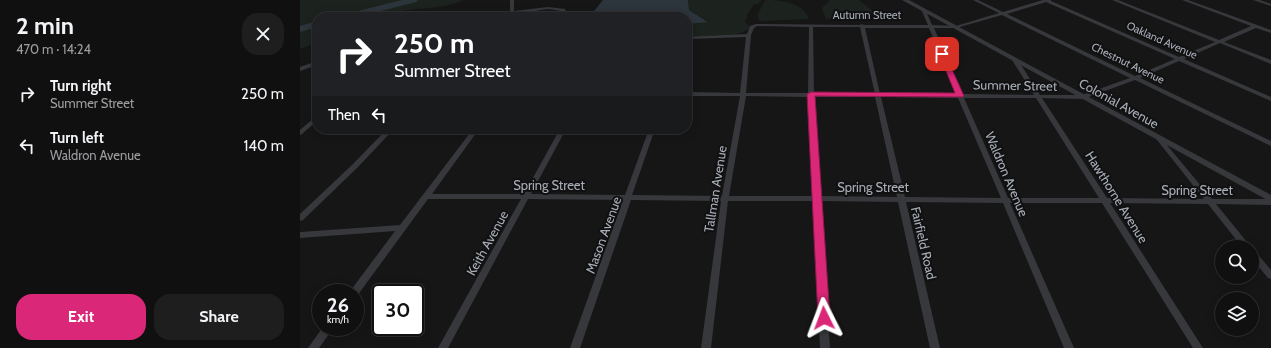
<!DOCTYPE html>
<html lang="en">
<head>
<meta charset="utf-8">
<style>
	body { margin:0; font-family:Cabin,sans-serif; background:#1e1e1f; color:#f1f3f6; height:100vh; display:flex; flex-direction:column; font-size:15px; white-space:nowrap }
	* { box-sizing:border-box; margin:0 }
	p { font-size:13px; color:#9c9d9f }
	.icon { flex:none; width:22px; height:22px; fill:none; stroke:currentColor; stroke-width:2; stroke-linecap:round; stroke-linejoin:round }
	.map { position:relative; flex:1; overflow:hidden }
	.drawer { display:flex; flex-direction:column; background:#101011; width:300px }
	.drawer>* { flex:none }
	.guide { position:absolute; left:12px; top:12px; width:380px; height:122px; border-radius:16px; box-shadow:0 2px 10px #0003,0 0 0 1px #303031; background:#202124; color:#fff; overflow:hidden }
	.tools { position:absolute; left:915px; top:240px; display:grid; gap:8px }
	.tools a { display:grid; place-items:center; width:44px; height:44px; border-radius:50%; background:#101011; box-shadow:0 2px 10px #0003,0 0 0 1px #303031; font-size:20px }
	.speed { position:absolute; left:12px; top:284px; display:flex; gap:8px; font-size:20px; font-weight:700; text-align:center }
	.speed>* { display:grid; place-content:center; width:52px; height:52px; border-radius:50%; background:#101011; box-shadow:0 2px 10px #0003,0 0 0 1px #303031; line-height:1 }
	.speed small { font-size:10px; font-weight:400 }
	.speed .limit { border:2px solid #111; border-radius:6px; background:#fff; color:#111 }
	.pin { position:absolute; display:grid; place-items:center; width:34px; height:34px; color:#fff; margin:-17px; border-radius:8px; box-shadow:0 2px 6px #0006 }
	.me { position:absolute; width:44px; margin:-22px; rotate:357deg; stroke-linejoin:round; filter:drop-shadow(0 0 3px #0008) }
	.turn { display:flex; align-items:center; gap:14px; height:84px; padding:0 16px; font-size:18px }
	.turn .icon { width:52px; height:52px; stroke-width:2.5 }
	.turn b { display:block; font-size:28px; line-height:34px }
	.then { display:flex; align-items:center; height:38px; padding:0 16px; background:#0003; gap:8px; font-size:15px }
	.round { display:grid; place-items:center; flex:none; width:42px; height:42px; border-radius:16px; background:#1e1e1f }
	.headline { display:flex; align-items:center; justify-content:space-between; height:68px; padding:0 16px }
	h1 { font-size:24px; font-weight:700; line-height:30px }
	.cta { display:flex; gap:8px; margin-top:auto; padding:8px 16px }
	.cta a { flex:1; height:46px; border-radius:16px; background:#db2777; color:#fff; font-size:16px; font-weight:700; line-height:46px; text-align:center }
	.cta a+a { background:#1e1e1f; color:#f1f3f6 }
	ul { padding:0; list-style:none }
	li { display:flex; align-items:center; gap:12px; height:52px; padding:0 16px }
	li div { flex:1 }
	li b { display:block; font-size:15px }
	li em { font-style:normal }
	main { display:flex; flex:1; min-height:0 }
	.map>svg:first-child { display:block }
	.green { fill:#1c221d }
	.water { fill:#2c353b }
	.lines { fill:none; stroke-linecap:round; stroke-linejoin:round }
	.river { fill:#2c353b; fill-rule:evenodd }
	.minor { fill:#37383c; fill-rule:evenodd }
	.tertiary { fill:#37383c; fill-rule:evenodd }
	.route { fill:#db2777; stroke:#8e194d }
	.labels { text-anchor:middle; dominant-baseline:central; stroke-width:4; stroke-linejoin:round; paint-order:stroke }
	.far-street-label { font-size:11px; fill:#a8adb7; stroke:#111112 }
	.street-label { font-size:13px; fill:#a8adb7; stroke:#111112 }
</style>
</head>
<body>
<main>
<section class="drawer">
<div class="headline"><div><h1>2 min</h1><p>470 m · 14:24</p></div><a class="round"><svg class="icon" aria-label="close" viewBox="0 0 24 24"><path d="M6 6l12 12M18 6L6 18"/></svg></a></div>
<ul>
<li><svg class="icon" aria-label="right" viewBox="0 0 24 24"><path d="M7 20v-9h11M14 6l5 5-5 5"/></svg><div><b>Turn right</b><p>Summer Street</p></div><em>250 m</em></li>
<li><svg class="icon" aria-label="left" viewBox="0 0 24 24"><path d="M17 20v-9H6M10 6l-5 5 5 5"/></svg><div><b>Turn left</b><p>Waldron Avenue</p></div><em>140 m</em></li>
</ul>
<div class="cta"><a>Exit</a><a>Share</a></div>
</section>
<div class="map">
<svg width="971" height="348" viewBox="0 0 971 348">
	<rect width="100%" height="100%" fill="#161617"/>
	<!-- green -->
	<path class="green" d="M 0,0 L 163,0 C 144,9 130,7 109,10 C 100,11 92,15 82,17 C 63,20 37,17 17,17 L 17,43 L 0,49 Z
		M 388,0 L 462,0 L 458,4 L 454,4 L 446,17 L 449,16 L 445,20 L 445,22 L 451,28 C 432,39 409,37 387,38 L 387,24 L 408,21 L 389,10 Z
		M 465,0 C 481,0 503,2 509,19 L 461,21 L 458,19 L 458,14 Z
		M 530,0 L 559,0 L 574,12 L 567,15 L 526,19 L 522,8 Z"/>
	<!-- water -->
	<path class="water" d="M 303,0 L 388,0 L 389,10 L 408,22 L 387,24 L 387,17 L 283,17 L 295,10 Z"/>
	<g class="lines">
		<!-- river -->
		<path class="river" d="M 102,0 L 118,0 L 116,2 L 58,17 L 41,17 L 42,15 Z
			M 17,21 L 17,27 L 0,32 L 0,26 Z"/>
		<!-- minor -->
		<path class="minor" d="M 210,0 L 214,0 L 214,11 L 248,7 L 265,9 L 266,12 L 262,17 L 258,17 L 261,11 L 248,9 L 194,17 L 182,17 L 184,16 L 210,12 Z
			M 673,0 L 678,0 L 703,12 L 743,0 L 751,0 L 751,1 L 879,57 L 915,42 L 812,0 L 818,0 L 919,40 L 951,26 L 882,0 L 888,0 L 971,30 L 971,33 L 956,28 L 924,42 L 971,60 L 971,64 L 920,43 L 884,59 L 971,97 L 971,101 L 879,61 L 840,78 L 971,141 L 971,146 L 835,80 L 783,99 L 742,98 L 807,198 L 904,199 L 857,140 L 856,139 L 857,138 L 861,138 L 912,199 L 971,199 L 971,205 L 916,204 L 951,247 L 942,247 L 908,204 L 810,203 L 903,348 L 893,348 L 802,203 L 710,203 L 774,348 L 764,348 L 703,203 L 606,202 L 640,348 L 630,348 L 598,202 L 521,201 L 530,348 L 520,348 L 513,201 L 428,201 L 411,348 L 401,348 L 421,201 L 331,200 L 280,348 L 270,348 L 323,200 L 228,199 L 148,348 L 138,348 L 221,199 L 128,199 L 57,296 L 55,296 L 55,293 L 50,293 L 51,290 L 95,231 L 0,238 L 0,232 L 100,225 L 173,129 L 179,129 L 132,194 L 224,194 L 260,129 L 266,129 L 231,194 L 325,195 L 349,129 L 355,129 L 332,195 L 422,196 L 440,96 L 387,96 L 387,92 L 440,93 L 446,37 L 387,39 L 387,37 L 447,34 L 450,26 L 456,24 L 560,25 L 562,24 L 564,25 L 628,25 L 621,9 L 623,8 L 625,9 L 632,25 L 656,26 L 699,13 ZM 746,2 L 875,59 L 835,76 L 707,14 ZM 702,15 L 830,78 L 782,95 L 740,95 L 718,60 L 715,58 L 712,60 L 734,95 L 663,94 L 634,28 L 656,28 ZM 457,26 L 509,27 L 508,93 L 446,93 L 451,35 L 454,28 ZM 513,27 L 560,27 L 575,94 L 514,93 ZM 565,28 L 629,28 L 657,94 L 580,94 ZM 446,96 L 508,97 L 513,196 L 429,196 ZM 514,97 L 575,97 L 597,197 L 520,196 ZM 581,97 L 658,98 L 701,198 L 605,197 ZM 664,98 L 736,98 L 799,198 L 708,198 Z
			M 953,0 L 960,0 L 971,4 L 971,6 Z
			M 17,61 L 17,65 L 0,71 L 0,67 Z
			M 17,116 L 17,121 L 2,134 L 0,135 L 0,130 L 15,117 Z
			M 87,129 L 94,129 L 57,168 L 3,220 L 0,221 L 0,214 L 53,164 Z
			M 952,250 L 955,251 L 971,270 L 971,279 L 968,278 L 952,259 Z
			M 23,327 L 34,327 L 19,348 L 8,348 Z"/>
		<!-- tertiary -->
		<path class="tertiary" d="M 602,0 L 609,0 L 971,195 L 971,202 Z"/>
	</g>
	<!-- route -->
	<path class="route" d="M 640,52 L 645,54 L 664,96 L 663,97 L 515,96 L 530,318 L 528,322 L 524,323 L 519,322 L 518,318 L 507,94 L 511,92 L 655,93 L 639,54 Z"/>
	<g class="labels">
		<!-- far-street labels -->
		<g class="far-street-label">
			<text x="567" y="15">Autumn Street</text>
			<text transform="translate(862 40) rotate(24)">Oakland Avenue</text>
			<text transform="translate(828 63) rotate(26)">Chestnut Avenue</text>
		</g>
		<!-- street labels -->
		<g class="street-label">
			<text transform="translate(715 85) rotate(1)">Summer Street</text>
			<text transform="translate(819 103) rotate(29)">Colonial Avenue</text>
			<text transform="translate(707 174) rotate(67)">Waldron Avenue</text>
			<text x="249" y="185">Spring Street</text>
			<text x="573" y="187">Spring Street</text>
			<text transform="translate(415 189) rotate(-81)">Tallman Avenue</text>
			<text x="897" y="190">Spring Street</text>
			<text transform="translate(817 197) rotate(58)">Hawthorne Avenue</text>
			<text transform="translate(303 235) rotate(-70)">Mason Avenue</text>
			<text transform="translate(187 243) rotate(-61)">Keith Avenue</text>
			<text transform="translate(624 243) rotate(77)">Fairfield Road</text>
		</g>
	</g>
</svg>
<div class="tools">
<a><svg class="icon" aria-label="search" viewBox="0 0 24 24"><circle cx="10" cy="10" r="6"/><path d="M15 15l6 6"/></svg></a>
<a><svg class="icon" aria-label="layers" viewBox="0 0 24 24"><path d="M12 4l9 5-9 5-9-5zM3 14l9 5 9-5"/></svg></a>
</div>
<div class="speed"><div>26<small>km/h</small></div><div class="limit">30</div></div>
<div class="pin" style="left:642px;top:54px;background:#d93025"><svg class="icon" aria-label="arrive" viewBox="0 0 24 24"><path d="M6 21V4h12l-3 4 3 4H6"/></svg></div>
<svg class="me" style="left:524px;top:318px" viewBox="-20 -20 40 40"><path d="M0-17L14 15 0 8-14 15z" fill="#db2777" stroke="#fff" stroke-width="4"/></svg>
<div class="guide">
<div class="turn"><svg class="icon" aria-label="right" viewBox="0 0 24 24"><path d="M7 20v-9h11M14 6l5 5-5 5"/></svg><div><b>250 m</b>Summer Street</div></div>
<div class="then">Then<svg class="icon" aria-label="left" viewBox="0 0 24 24"><path d="M17 20v-9H6M10 6l-5 5 5 5"/></svg></div>
</div>
</div>
</main>
</body>
</html>
